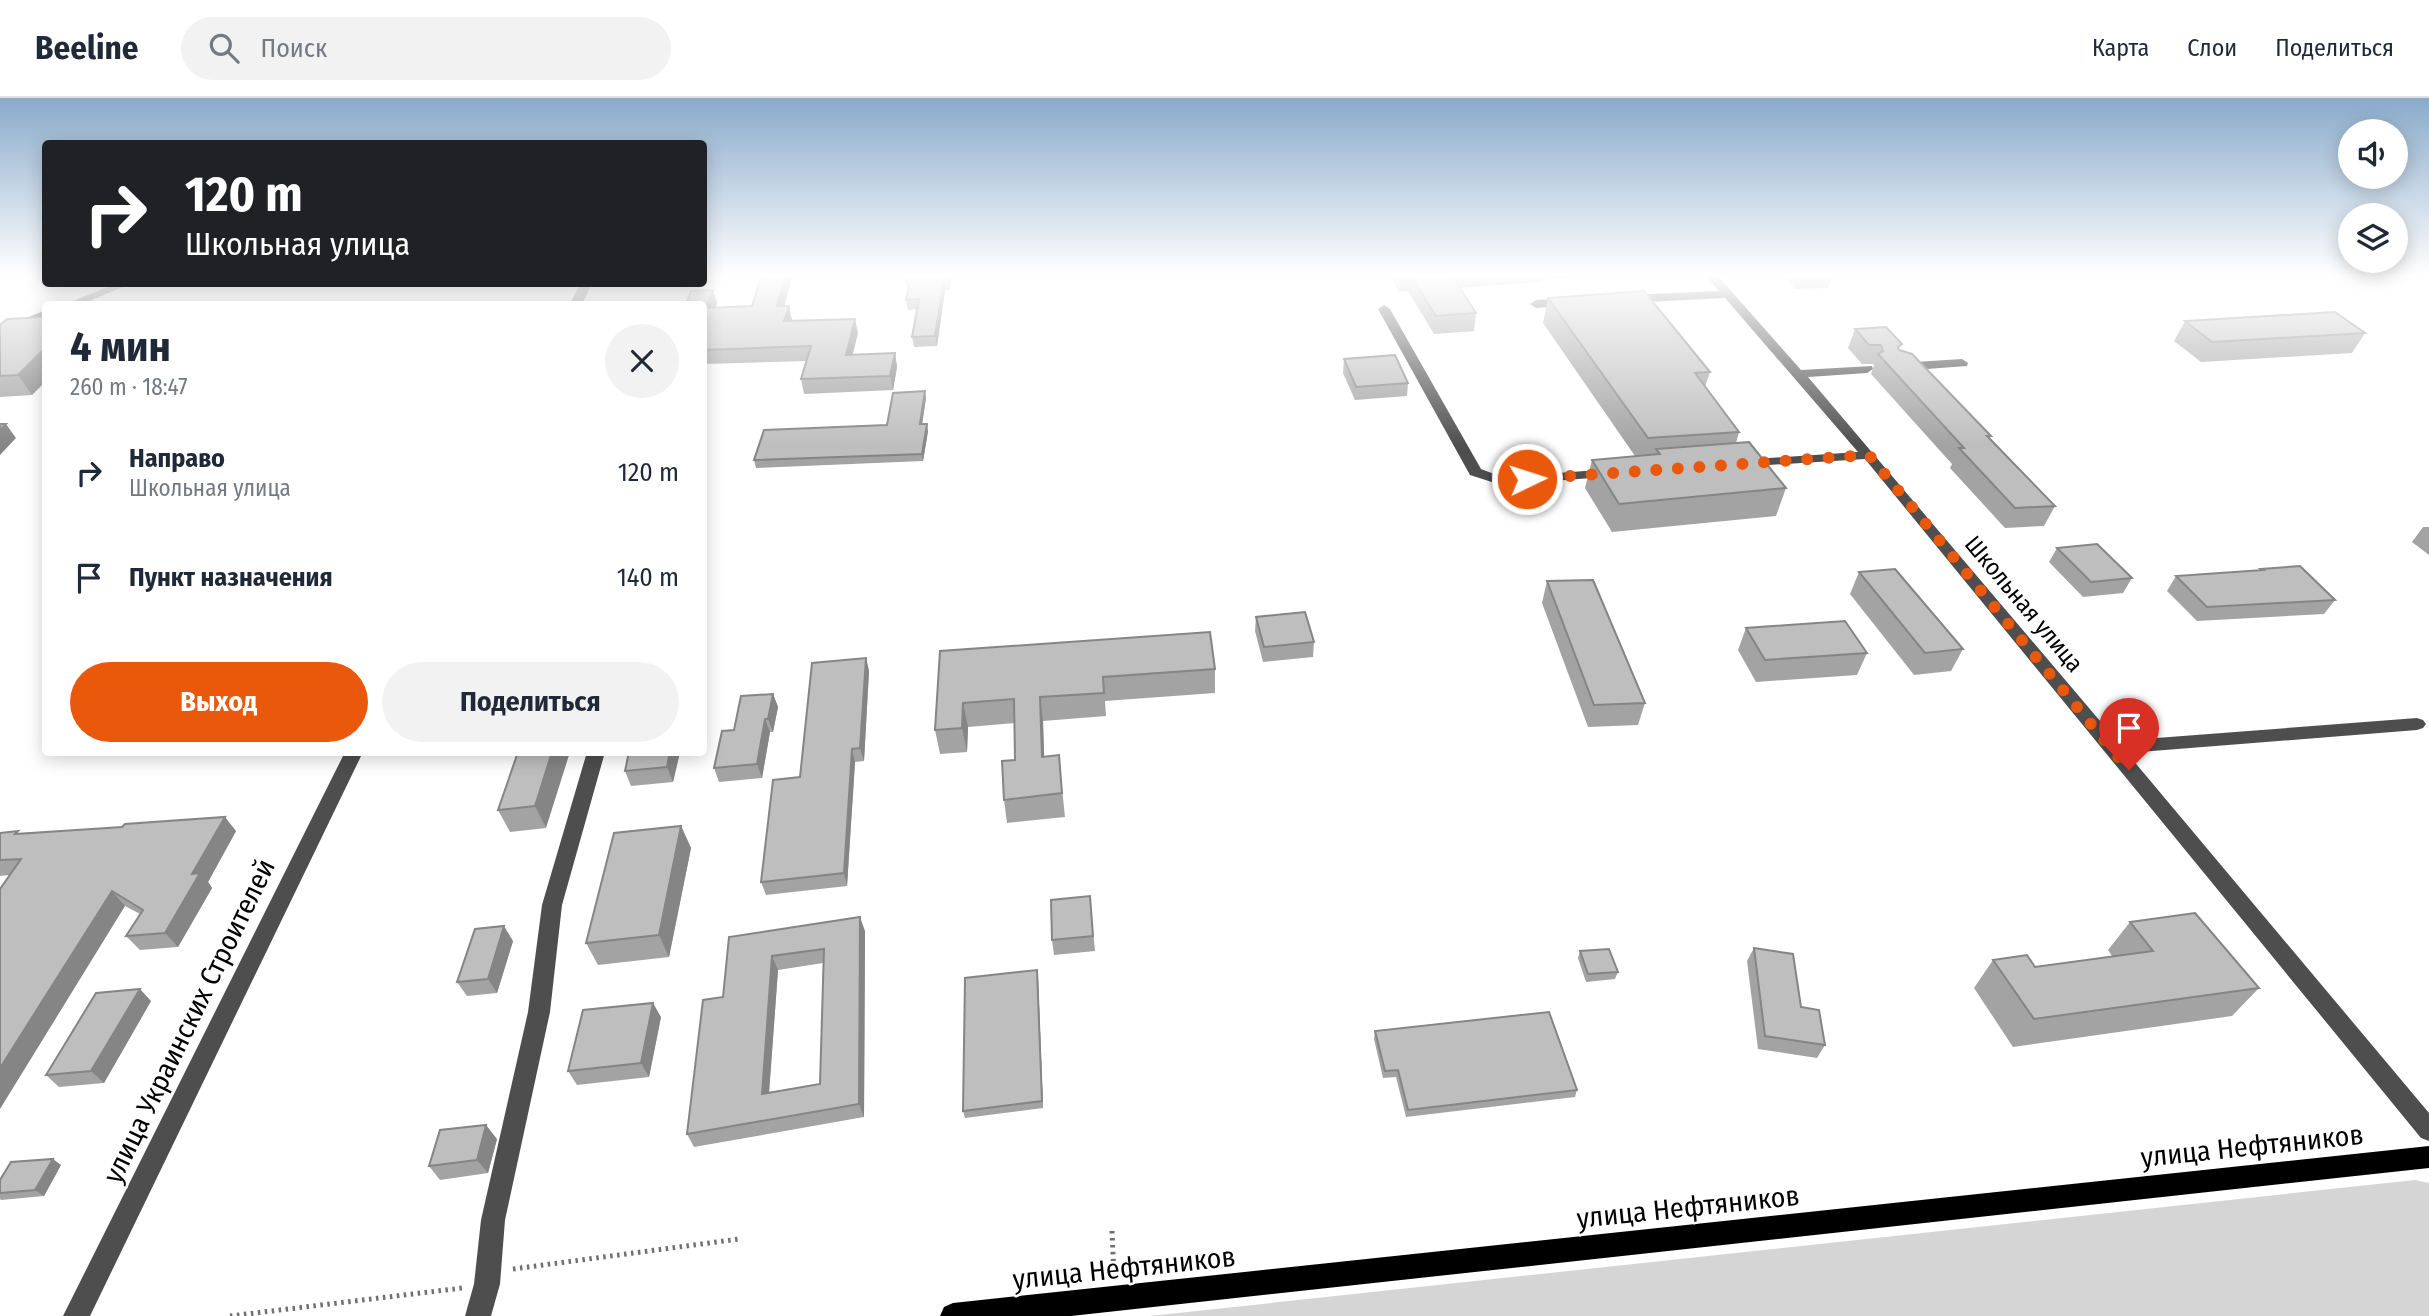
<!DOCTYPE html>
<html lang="ru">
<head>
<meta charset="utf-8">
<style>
	body { margin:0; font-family:"Fira Sans Condensed",sans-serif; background:#f2f2f3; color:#1f2937; height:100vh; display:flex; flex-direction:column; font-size:26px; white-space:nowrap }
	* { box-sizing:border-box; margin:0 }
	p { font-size:23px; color:#747a83 }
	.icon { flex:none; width:38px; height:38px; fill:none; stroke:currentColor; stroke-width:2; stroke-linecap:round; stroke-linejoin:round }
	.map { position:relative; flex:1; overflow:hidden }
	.side { position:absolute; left:42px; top:203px; width:665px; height:455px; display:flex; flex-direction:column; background:#fff; border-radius:7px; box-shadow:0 4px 18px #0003 }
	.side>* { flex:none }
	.banner { position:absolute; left:42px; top:42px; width:665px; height:147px; border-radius:7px; box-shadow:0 4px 18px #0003; background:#202124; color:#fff; overflow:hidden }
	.tools { position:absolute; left:2338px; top:21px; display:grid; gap:14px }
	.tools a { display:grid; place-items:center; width:70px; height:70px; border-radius:50%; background:#fff; box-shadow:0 4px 18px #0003; font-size:35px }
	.pin { position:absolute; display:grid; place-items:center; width:60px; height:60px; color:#fff; margin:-72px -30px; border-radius:50% 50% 50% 0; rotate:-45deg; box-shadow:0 0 7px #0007 }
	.pin .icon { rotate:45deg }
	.me { position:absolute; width:77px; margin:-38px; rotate:86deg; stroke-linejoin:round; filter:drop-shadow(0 0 5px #0008) }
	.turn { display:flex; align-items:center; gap:24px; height:147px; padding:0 28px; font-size:32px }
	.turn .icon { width:91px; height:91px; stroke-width:2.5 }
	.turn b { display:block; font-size:49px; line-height:60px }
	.round { display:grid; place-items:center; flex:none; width:74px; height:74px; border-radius:37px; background:#f2f2f3 }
	.head { display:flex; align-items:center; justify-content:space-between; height:119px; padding:0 28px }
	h1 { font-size:42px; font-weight:700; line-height:52px }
	.primary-button { display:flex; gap:14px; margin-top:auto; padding:14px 28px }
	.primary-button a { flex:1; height:80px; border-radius:42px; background:#ea580c; color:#fff; font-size:28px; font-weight:700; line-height:80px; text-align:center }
	.primary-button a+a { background:#f2f2f3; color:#1f2937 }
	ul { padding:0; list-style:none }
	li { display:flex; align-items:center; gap:21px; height:105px; padding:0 28px }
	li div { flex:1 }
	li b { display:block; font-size:26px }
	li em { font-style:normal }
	header { display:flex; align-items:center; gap:42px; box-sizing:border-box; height:98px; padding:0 35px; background:#fff; border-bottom:2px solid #e0e1e3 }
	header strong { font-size:33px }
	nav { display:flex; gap:38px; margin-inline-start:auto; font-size:24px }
	.search { width:490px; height:63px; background:#f2f2f3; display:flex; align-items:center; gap:18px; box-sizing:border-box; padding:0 24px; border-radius:38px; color:#747a83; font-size:26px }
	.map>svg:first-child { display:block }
	.green { fill:#d5d5d5 }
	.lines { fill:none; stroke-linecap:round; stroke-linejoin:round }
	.path { stroke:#707070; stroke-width:5; stroke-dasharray:2.5 4.5; stroke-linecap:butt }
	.minor { fill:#4e4e4e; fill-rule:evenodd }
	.major { fill:#000; fill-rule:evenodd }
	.wall { fill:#a3a3a3; fill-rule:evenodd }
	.shaded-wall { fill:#858585 }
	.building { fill:#bebebe; stroke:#858585; stroke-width:2; fill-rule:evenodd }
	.route { stroke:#ea580c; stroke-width:12; stroke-dasharray:0 21.6 }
	.labels { text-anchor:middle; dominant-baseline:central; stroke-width:5; stroke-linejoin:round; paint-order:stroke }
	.street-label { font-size:24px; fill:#000; stroke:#fff }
	.near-street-label { font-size:28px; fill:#000; stroke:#fff }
</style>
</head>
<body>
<header>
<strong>Beeline</strong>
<div class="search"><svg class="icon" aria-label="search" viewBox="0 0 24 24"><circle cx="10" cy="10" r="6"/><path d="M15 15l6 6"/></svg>Поиск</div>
<nav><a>Карта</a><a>Слои</a><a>Поделиться</a></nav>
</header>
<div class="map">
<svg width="2429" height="1218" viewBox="0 0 2429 1218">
	<rect width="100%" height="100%" fill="#fff"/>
	<!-- green -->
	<path class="green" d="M 2415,1082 L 2429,1085 L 2429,1218 L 1150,1218 Z"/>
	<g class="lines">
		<!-- path -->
		<path class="path" d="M 1112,1133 L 1114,1179
			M 513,1171 L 739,1141
			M 230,1218 L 462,1190"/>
		<!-- minor -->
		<path class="minor" d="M 1705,177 L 1717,177 L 1801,272 L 1872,268 L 1873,271 L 1867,275 L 1808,279 L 2117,643 L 2417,620 L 2423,622 L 2426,626 L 2423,630 L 2417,632 L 2127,655 L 2429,1015 L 2429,1043 L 2421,1040 L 1865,361 L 1736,369 L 1736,363 L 1741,362 L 1858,354 L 1725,200 L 1626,205 L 1620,201 L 1626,197 L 1719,193 Z
			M 115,186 L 130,186 L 82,206 L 66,206 Z
			M 580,186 L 592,186 L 582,206 L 570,206 Z
			M 1570,200 L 1574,201 L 1574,207 L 1536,210 L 1530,206 L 1536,202 Z
			M 1384,207 L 1390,211 L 1481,371 L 1502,379 L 1612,371 L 1619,375 L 1617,378 L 1501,387 L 1470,377 L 1378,211 Z
			M 46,212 L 46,221 L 0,239 L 0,231 Z
			M 1962,261 L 1968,265 L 1967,268 L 1899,273 L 1893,269 L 1899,265 Z
			M 345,654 L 363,654 L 90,1218 L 63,1218 Z
			M 587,654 L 605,654 L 562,807 L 550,914 L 505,1122 L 500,1186 L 491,1218 L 465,1218 L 474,1186 L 481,1122 L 528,914 L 542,807 Z"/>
		<!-- major -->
		<path class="major" d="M 2429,1048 L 2429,1070 L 1071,1218 L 940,1218 L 944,1209 L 953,1205 Z"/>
	</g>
	<!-- wall -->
	<path class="wall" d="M 952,177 L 950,192 L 945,192 L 937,248 L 914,249 L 912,239 L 918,211 L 908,212 L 906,202 L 908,194 L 906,184 Z
		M 1390,177 L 1568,177 L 1567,180 L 1541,182 L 1541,184 L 1460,190 L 1476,215 L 1474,233 L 1434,236 L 1408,193 L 1399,194 Z
		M 1782,177 L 1833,177 L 1828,190 L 1795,191 Z
		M 792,178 L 784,208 L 792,222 L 792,223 L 858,235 L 852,257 L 895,255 L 897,269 L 893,292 L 804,296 L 801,281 L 807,263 L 704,266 L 704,206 L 713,192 L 717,205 L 715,210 L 752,208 Z
		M 1548,200 L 1710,274 L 1705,289 L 1739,334 L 1736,345 L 1786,390 L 1776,418 L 1612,434 L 1585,390 L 1592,362 L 1635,358 L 1543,225 Z
		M 2185,223 L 2365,235 L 2352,255 L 2201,264 L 2174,243 Z
		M 0,227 L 32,297 L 0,299 Z
		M 1855,231 L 1900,252 L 1991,338 L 1990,340 L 2055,408 L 2044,428 L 2005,430 L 1950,370 L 1952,366 L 1871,276 L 1874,267 L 1873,266 L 1862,266 L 1848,250 Z
		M 1344,261 L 1408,285 L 1407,298 L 1355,302 L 1343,275 Z
		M 926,300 L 922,326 L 928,333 L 923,363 L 756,370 L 754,362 L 887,327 Z
		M 2423,429 L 2429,429 L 2429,457 L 2412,444 Z
		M 2057,450 L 2132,480 L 2123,495 L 2083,499 L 2049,464 Z
		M 2261,471 L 2335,502 L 2324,516 L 2197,523 L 2167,493 L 2176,478 L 2260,472 Z
		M 1859,474 L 1963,551 L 1951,573 L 1914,577 L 1850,496 Z
		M 1547,483 L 1645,605 L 1638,627 L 1588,629 L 1542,505 Z
		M 1256,519 L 1314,544 L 1313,559 L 1263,564 L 1255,533 Z
		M 1746,530 L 1867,555 L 1857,577 L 1756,584 L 1738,552 Z
		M 940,553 L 1215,571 L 1215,595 L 1105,603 L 1106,618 L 1043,623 L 1044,659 L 1061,681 L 1065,719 L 1007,725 L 1004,702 L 1015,662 L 1015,625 L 968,629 L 967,654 L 940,656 L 935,632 Z
		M 866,560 L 869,573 L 864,663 L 855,664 L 847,788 L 766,797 L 761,784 L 800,679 Z
		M 773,596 L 778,609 L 773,634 L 770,634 L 762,680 L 719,684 L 714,670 Z
		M 518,654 L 546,730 L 510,734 L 498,712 Z
		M 680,654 L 673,684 L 631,688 L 625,673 Z
		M 681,728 L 691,750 L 669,859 L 598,867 L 586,845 Z
		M 236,733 L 208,784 L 212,790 L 178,849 L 140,852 L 126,838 L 140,816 L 125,808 L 10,777 L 0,778 L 0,735 L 20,736 Z
		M 1090,798 L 1095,853 L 1054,857 L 1052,842 Z
		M 2130,824 L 2259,890 L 2232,918 L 2013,949 L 1974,890 L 1993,862 L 2035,869 L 2112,858 L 2108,852 Z
		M 865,833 L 864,1019 L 694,1049 L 687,1036 L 723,899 L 729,839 ZM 823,865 L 820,986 L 769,994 L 778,872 Z
		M 513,843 L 497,895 L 467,898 L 457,884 Z
		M 1754,850 L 1801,909 L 1825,947 L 1817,960 L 1758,951 L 1747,863 Z
		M 1580,853 L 1618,874 L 1615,881 L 1586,884 L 1578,860 Z
		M 1038,880 L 1043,1010 L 965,1020 L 963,1013 Z
		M 151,903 L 104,985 L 59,989 L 46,977 Z
		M 661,919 L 649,979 L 577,987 L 568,973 Z
		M 1375,933 L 1577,992 L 1575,999 L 1406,1019 L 1396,979 L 1383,980 L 1374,941 Z
		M 497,1041 L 488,1075 L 440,1082 L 429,1068 Z
		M 61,1067 L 44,1098 L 1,1102 L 0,1101 L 0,1082 Z"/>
	<!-- shaded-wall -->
	<path class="shaded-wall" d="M 786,177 L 792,177 L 792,178 L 781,222 L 777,208 Z
		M 949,177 L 952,177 L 950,192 L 949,182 Z
		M 944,182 L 945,192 L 937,248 L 935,238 Z
		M 713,192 L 717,205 L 710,224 L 706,210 Z
		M 789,208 L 792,222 L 787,237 L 784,223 Z
		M 855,221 L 858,235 L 849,271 L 846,257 Z
		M 46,249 L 46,283 L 32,297 L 18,277 Z
		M 895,255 L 897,269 L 893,292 L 890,278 Z
		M 925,293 L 926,300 L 921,333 L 920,326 Z
		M 6,326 L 16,340 L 0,357 L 0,332 Z
		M 927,326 L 928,333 L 923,363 L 922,356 Z
		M 866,560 L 869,573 L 864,663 L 860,650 Z
		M 773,596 L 778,609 L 773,634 L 768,621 Z
		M 1040,599 L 1043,623 L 1045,683 L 1042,659 Z
		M 963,605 L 968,629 L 967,654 L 962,630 Z
		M 765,621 L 770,634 L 762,680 L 757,666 Z
		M 852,651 L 855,664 L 847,788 L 844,775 Z
		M 552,654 L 570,654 L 546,730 L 535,708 Z
		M 670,654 L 680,654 L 673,684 L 667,669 Z
		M 225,719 L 236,733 L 208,784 L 212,790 L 178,849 L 165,835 L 192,776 Z
		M 681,728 L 691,750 L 669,859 L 659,837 Z
		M 112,793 L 125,808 L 0,1011 L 0,970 Z
		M 860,819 L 865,833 L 864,1019 L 859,1006 Z
		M 504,828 L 513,843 L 497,895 L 488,881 Z
		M 772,858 L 778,872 L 768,1009 L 762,996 Z
		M 1037,872 L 1038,880 L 1043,1010 L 1042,1003 Z
		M 140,891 L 151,903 L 104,985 L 91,973 Z
		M 653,905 L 661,919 L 649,979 L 641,965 Z
		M 486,1027 L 497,1041 L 488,1075 L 477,1062 Z
		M 53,1061 L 61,1067 L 44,1098 L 35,1092 Z"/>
	<!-- building -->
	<path class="building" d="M 762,177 L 786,177 L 777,208 L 789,208 L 784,223 L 855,221 L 846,257 L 895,255 L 890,278 L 801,281 L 811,248 L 704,252 L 704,206 L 686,206 L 691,193 L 713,192 L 706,210 L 752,208 Z
		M 907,177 L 949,177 L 949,182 L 944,182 L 935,238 L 912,239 L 919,201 L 906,202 L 910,184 L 906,184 Z
		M 1410,177 L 1451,177 L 1476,215 L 1436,218 Z
		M 1798,177 L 1833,177 L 1800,178 Z
		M 1644,193 L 1710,274 L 1695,275 L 1739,334 L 1648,340 L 1548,200 Z
		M 2335,214 L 2365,235 L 2212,244 L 2185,223 Z
		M 46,219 L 46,249 L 18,277 L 0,278 L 0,227 L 7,221 Z
		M 1886,229 L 1902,246 L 1898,249 L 1899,252 L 1912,256 L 1991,338 L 1987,338 L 2055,408 L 2015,410 L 1959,350 L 1964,350 L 1878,256 L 1883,253 L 1881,247 L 1869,247 L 1855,231 Z
		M 1395,257 L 1408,285 L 1356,289 L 1344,261 Z
		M 925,293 L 920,326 L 927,326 L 922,356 L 754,362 L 764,332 L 887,327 L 893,295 Z
		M 0,326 L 6,326 L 0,332 Z
		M 1749,344 L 1786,390 L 1619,406 L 1592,362 L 1660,356 L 1656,351 Z
		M 2097,446 L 2132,480 L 2091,484 L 2057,450 Z
		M 2300,468 L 2335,502 L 2207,509 L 2176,478 L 2263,472 L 2261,471 Z
		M 1895,471 L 1963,551 L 1925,555 L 1859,474 Z
		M 1593,482 L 1645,605 L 1594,607 L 1547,483 Z
		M 1305,514 L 1314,544 L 1264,549 L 1256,519 Z
		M 1845,523 L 1867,555 L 1765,562 L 1746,530 Z
		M 1210,534 L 1215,571 L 1103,579 L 1104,595 L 1040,599 L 1042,659 L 1059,657 L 1062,695 L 1004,702 L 1002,663 L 1015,662 L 1014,601 L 963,605 L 962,630 L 935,632 L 940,553 Z
		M 866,560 L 860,650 L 852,651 L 844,775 L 761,784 L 773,682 L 800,679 L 812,565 Z
		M 773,596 L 768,621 L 765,621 L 757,666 L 714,670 L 722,633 L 734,632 L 741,598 Z
		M 518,654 L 552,654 L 535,708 L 498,712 Z
		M 629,654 L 670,654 L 667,669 L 625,673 Z
		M 225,719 L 192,776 L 200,775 L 165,835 L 126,838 L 143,812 L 112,793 L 0,970 L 0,791 L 21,761 L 0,762 L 0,735 L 18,733 L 15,736 L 122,729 L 125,726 Z
		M 681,728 L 659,837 L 586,845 L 614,735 Z
		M 1090,798 L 1093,838 L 1052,842 L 1051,802 Z
		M 2195,815 L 2259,890 L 2034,921 L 1993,862 L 2027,857 L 2035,869 L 2153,853 L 2130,824 Z
		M 860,819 L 859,1006 L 687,1036 L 703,902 L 723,899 L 729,839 ZM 824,851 L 820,986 L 762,996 L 772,858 Z
		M 504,828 L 488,881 L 457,884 L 475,831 Z
		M 1754,850 L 1793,856 L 1801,909 L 1819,912 L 1825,947 L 1765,938 Z
		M 1609,851 L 1618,874 L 1588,876 L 1580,853 Z
		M 1037,872 L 1042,1003 L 963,1013 L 965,880 Z
		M 140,891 L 91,973 L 46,977 L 96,895 Z
		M 653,905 L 641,965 L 568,973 L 583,912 Z
		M 1549,914 L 1577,992 L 1408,1012 L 1398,972 L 1385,973 L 1375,933 Z
		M 486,1027 L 477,1062 L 429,1068 L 440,1032 Z
		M 53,1061 L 35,1092 L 0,1095 L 0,1082 L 11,1064 Z"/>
	<!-- sky -->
	<linearGradient id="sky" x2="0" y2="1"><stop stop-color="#89aaca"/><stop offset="0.51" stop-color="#fff"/><stop offset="1" stop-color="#fff" stop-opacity="0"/></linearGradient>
	<rect width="2429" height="347" fill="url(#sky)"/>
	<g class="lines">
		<!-- route -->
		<path class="route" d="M 1527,381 L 1869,357 L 2129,672"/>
	</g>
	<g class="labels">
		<!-- street labels -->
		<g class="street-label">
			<text transform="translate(2024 506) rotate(50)">Школьная улица</text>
		</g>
		<!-- near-street labels -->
		<g class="near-street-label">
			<text transform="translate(189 923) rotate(-64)">улица Украинских Строителей</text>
			<text transform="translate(2252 1048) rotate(-6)">улица Нефтяников</text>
			<text transform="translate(1688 1109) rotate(-6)">улица Нефтяников</text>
			<text transform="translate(1124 1170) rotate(-6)">улица Нефтяников</text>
		</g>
	</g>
</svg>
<div class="tools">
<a><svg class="icon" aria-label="sound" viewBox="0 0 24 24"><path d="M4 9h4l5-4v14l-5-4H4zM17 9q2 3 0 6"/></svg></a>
<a><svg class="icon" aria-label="layers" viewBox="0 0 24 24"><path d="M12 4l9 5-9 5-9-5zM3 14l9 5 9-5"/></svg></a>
</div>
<div class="pin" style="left:2129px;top:672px;background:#d93025"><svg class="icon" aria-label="arrive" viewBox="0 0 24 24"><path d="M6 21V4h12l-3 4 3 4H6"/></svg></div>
<svg class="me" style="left:1527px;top:381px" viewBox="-20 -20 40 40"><circle r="17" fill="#ea580c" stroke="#fff" stroke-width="3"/><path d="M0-11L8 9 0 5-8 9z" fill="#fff"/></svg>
<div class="banner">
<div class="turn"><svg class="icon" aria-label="right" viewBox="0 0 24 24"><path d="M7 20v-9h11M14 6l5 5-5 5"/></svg><div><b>120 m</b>Школьная улица</div></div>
</div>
<section class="side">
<div class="head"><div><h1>4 мин</h1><p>260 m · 18:47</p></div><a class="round"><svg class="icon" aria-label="close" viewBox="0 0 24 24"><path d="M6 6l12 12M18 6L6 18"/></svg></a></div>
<ul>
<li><svg class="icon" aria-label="right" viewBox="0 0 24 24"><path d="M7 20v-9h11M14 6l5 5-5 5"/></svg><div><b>Направо</b><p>Школьная улица</p></div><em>120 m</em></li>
<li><svg class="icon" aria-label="arrive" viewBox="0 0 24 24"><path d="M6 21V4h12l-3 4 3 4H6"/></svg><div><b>Пункт назначения</b></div><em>140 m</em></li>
</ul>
<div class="primary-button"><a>Выход</a><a>Поделиться</a></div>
</section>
</div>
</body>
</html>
